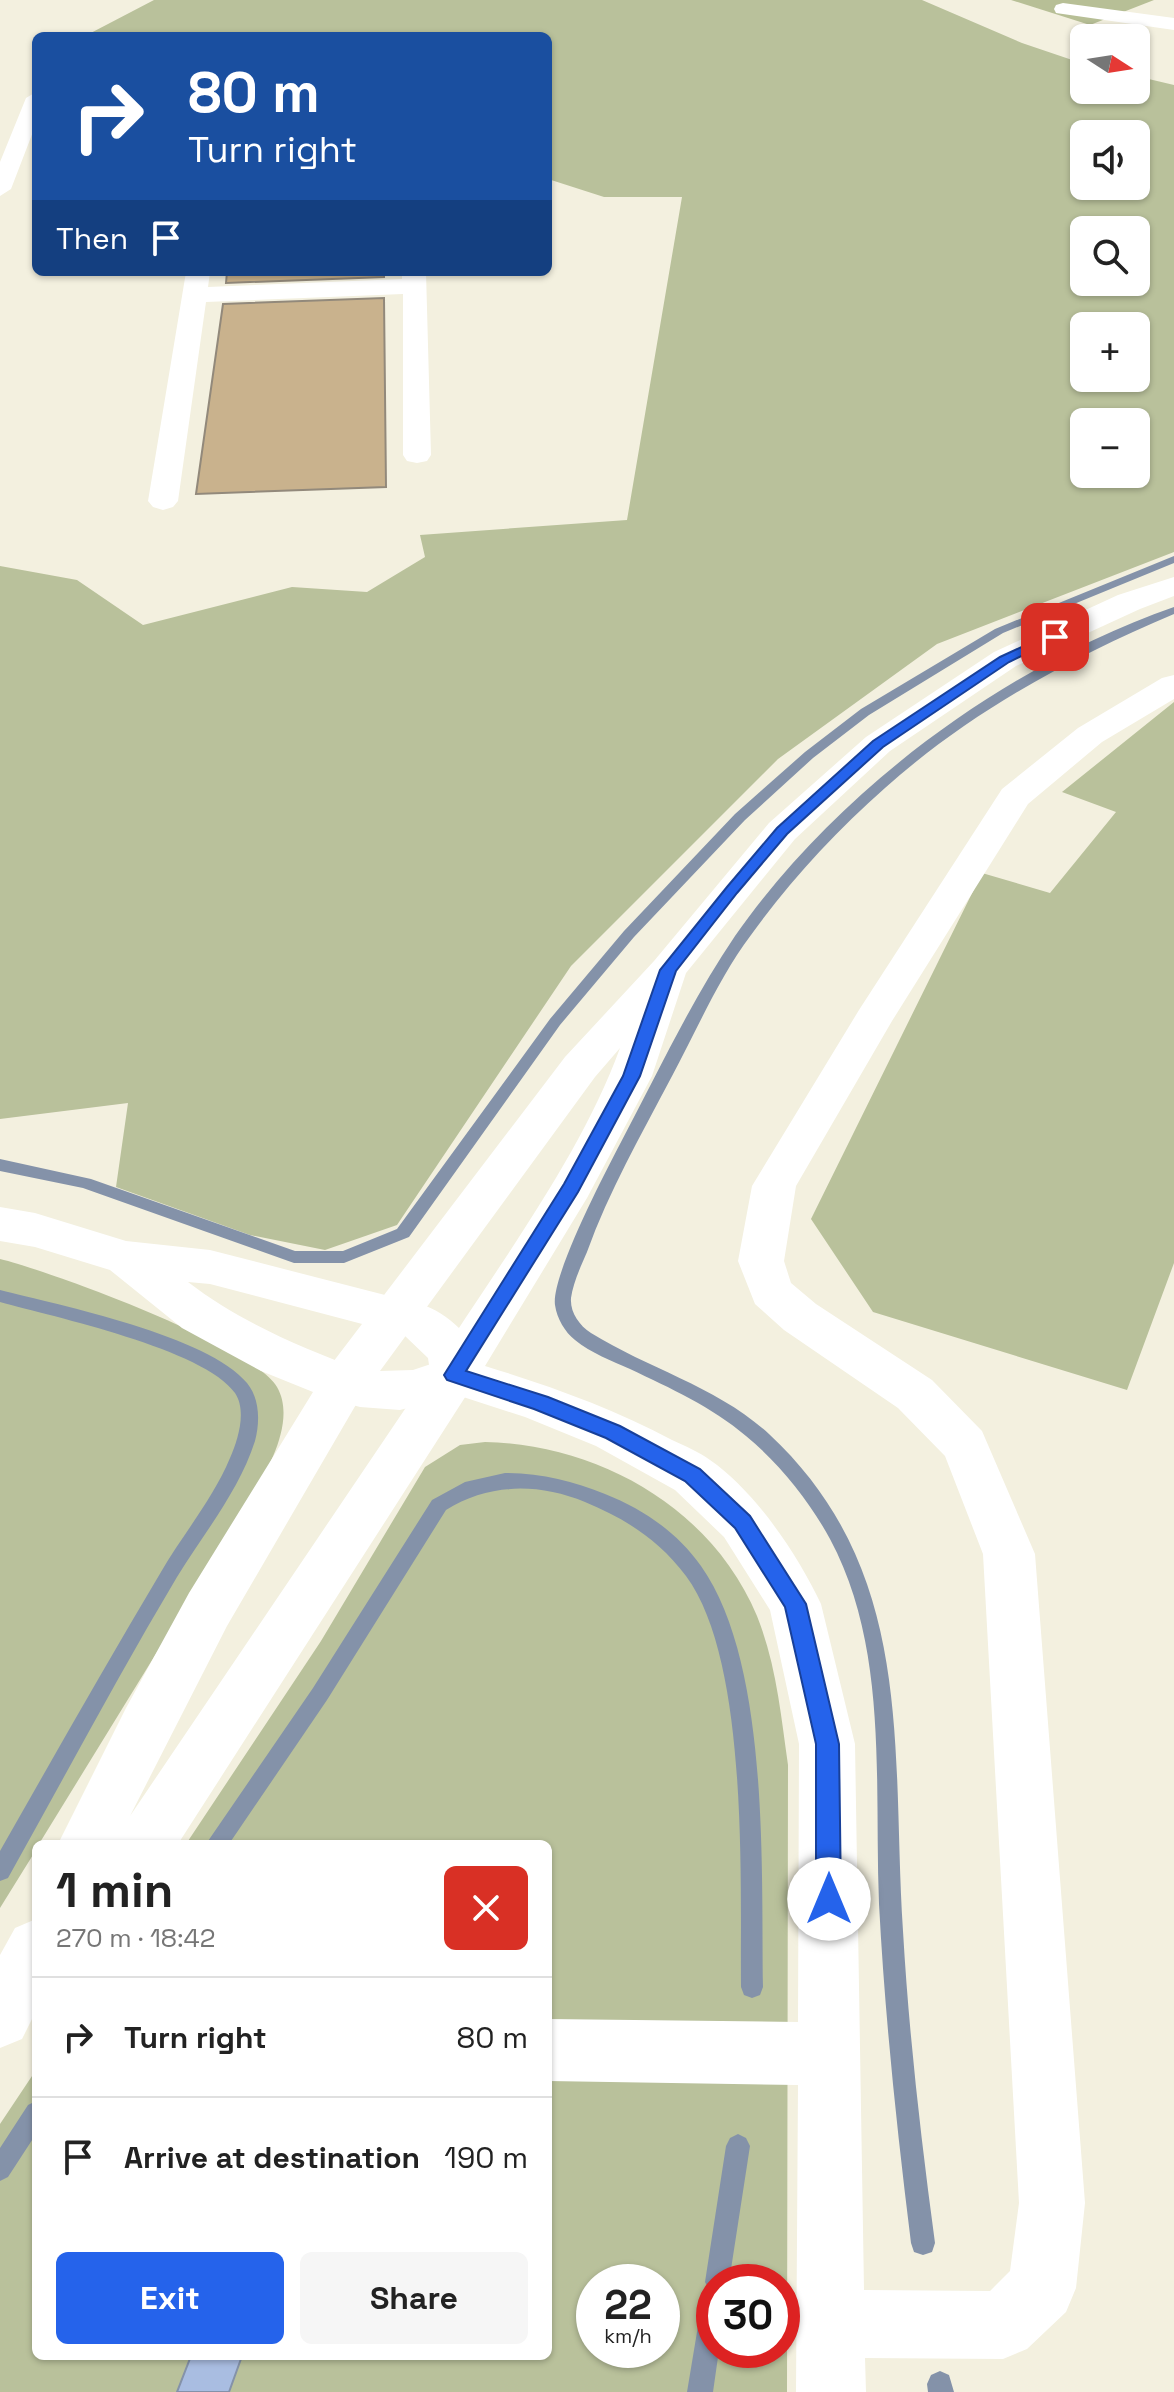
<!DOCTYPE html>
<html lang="en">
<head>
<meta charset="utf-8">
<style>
	body { margin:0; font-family:"Space Grotesk",sans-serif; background:#f6f6f6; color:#222; height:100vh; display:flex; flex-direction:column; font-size:30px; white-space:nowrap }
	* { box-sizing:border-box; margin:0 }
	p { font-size:26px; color:#767676 }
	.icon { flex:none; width:44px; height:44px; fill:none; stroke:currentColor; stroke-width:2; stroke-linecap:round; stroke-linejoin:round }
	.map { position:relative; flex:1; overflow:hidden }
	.drawer { position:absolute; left:32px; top:1840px; width:520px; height:520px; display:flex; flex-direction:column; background:#fff; border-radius:12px; box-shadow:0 2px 6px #0004 }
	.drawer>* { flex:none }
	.top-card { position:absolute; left:32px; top:32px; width:520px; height:244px; border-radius:12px; box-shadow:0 2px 6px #0004; background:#1a4fa0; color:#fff; overflow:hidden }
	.needle { width:52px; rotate:102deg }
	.buttons { position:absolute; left:1070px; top:24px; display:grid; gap:16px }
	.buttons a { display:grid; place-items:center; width:80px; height:80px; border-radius:12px; background:#fff; box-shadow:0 2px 6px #0004; font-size:40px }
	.speed { position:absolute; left:576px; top:2264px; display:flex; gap:16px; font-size:40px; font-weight:700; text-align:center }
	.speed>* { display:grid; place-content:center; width:104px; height:104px; border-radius:50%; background:#fff; box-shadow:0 2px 6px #0004; line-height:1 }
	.speed small { font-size:20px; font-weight:400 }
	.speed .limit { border:12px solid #d22; background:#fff; color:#111 }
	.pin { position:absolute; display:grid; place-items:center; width:68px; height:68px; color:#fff; margin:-34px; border-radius:16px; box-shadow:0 4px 12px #0006 }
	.me { position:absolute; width:88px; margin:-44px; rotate:0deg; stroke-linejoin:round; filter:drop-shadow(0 0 6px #0008) }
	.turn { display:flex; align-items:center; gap:28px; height:168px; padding:0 24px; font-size:36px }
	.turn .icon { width:104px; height:104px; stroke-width:2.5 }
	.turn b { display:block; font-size:56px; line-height:68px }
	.then { display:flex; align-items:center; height:76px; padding:0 24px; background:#0003; gap:16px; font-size:30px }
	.round { display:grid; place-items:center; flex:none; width:84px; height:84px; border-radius:12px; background:#f6f6f6 }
	.head { display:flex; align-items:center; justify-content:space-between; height:136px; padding:0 24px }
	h1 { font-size:48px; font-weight:700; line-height:60px }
	.cta { display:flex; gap:16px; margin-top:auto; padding:16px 24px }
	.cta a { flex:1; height:92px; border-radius:12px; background:#2563eb; color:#fff; font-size:32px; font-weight:700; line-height:92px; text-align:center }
	.cta a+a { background:#f6f6f6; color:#222 }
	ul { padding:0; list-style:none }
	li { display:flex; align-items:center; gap:24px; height:120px; padding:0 24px; border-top:2px solid #e0e0e0 }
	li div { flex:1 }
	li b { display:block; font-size:30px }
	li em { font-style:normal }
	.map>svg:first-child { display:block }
	.green { fill:#b9c19b; fill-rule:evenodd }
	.forest { fill:#b7bf96 }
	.water { fill:#a9bde1; stroke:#8492a9; stroke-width:2 }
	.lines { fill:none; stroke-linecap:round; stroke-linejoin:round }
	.stream { fill:#8492a9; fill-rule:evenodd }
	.building { fill:#c9b28d; stroke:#92897b; stroke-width:2 }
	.minor { fill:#fff; fill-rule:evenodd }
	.major { fill:#fff; fill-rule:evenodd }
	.route { fill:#2563eb; stroke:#184099; stroke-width:2 }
</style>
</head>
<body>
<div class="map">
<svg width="1174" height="2392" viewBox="0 0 1174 2392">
	<rect width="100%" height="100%" fill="#f3f0df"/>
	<!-- green -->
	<path class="green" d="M 154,0 L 922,0 L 1022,43 L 1084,64 L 1084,90 L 1136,90 L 1136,76 L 1174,85 L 1174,552 L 937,644 L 778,759 L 571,966 L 397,1225 L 325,1250 L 250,1235 L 116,1187 L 128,1103 L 0,1119 L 0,566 L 77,580 L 143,625 L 292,587 L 367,592 L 425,557 L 420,535 L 627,520 L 682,197 L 604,197 L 548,179 L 548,36 L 85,36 ZM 1084,134 L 1136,134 L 1136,186 L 1084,186 ZM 1084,230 L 1136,230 L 1136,282 L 1084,282 ZM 1084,326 L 1136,326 L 1136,378 L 1084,378 ZM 1084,422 L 1136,422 L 1136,474 L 1084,474 Z
		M 1174,702 L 1174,1263 L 1127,1390 L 873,1312 L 811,1219 L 982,873 L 1050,893 L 1116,812 L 1062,792 Z
		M 0,1259 C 50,1271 254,1346 277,1387 C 296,1420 269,1467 253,1496 L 39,1844 L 36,1844 L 36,1850 L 0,1908 Z
		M 485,1442 C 598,1444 712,1508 757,1616 C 776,1663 781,1715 788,1765 L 787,2392 L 0,2392 L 0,2124 L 36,2070 L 36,2356 L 548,2356 L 548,1844 L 186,1844 L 321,1641 L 425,1467 L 460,1445 ZM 594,2282 L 662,2282 L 662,2350 L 594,2350 ZM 714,2282 L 782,2282 L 782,2350 L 714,2350 Z"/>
	<!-- forest -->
	<path class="forest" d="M 1011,0 L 1154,0 L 1090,25 Z"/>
	<!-- water -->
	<path class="water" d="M 191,2356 L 242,2356 L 229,2392 L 177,2392 Z"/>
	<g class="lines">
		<!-- stream -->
		<path class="stream" d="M 1174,556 L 1174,563 L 1003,633 L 869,715 L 813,758 L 745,820 L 634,937 L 560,1025 L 409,1237 L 344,1263 L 294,1263 L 83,1188 L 0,1171 L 0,1159 L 91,1179 L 295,1251 L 343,1251 L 397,1229 L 550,1019 L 624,931 L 735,814 L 805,752 L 861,709 L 995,629 Z
			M 1174,607 L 1174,614 C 1070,658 970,712 885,788 C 835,832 790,881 751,935 C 718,979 697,1030 671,1078 C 641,1135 609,1191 587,1252 C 581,1266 573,1283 571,1298 C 570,1312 579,1325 591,1333 C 649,1369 718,1387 769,1434 C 917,1572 891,1748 903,1931 C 909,2035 921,2139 935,2243 L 932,2252 L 923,2255 L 914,2252 L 911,2243 C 897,2130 885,2018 879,1904 C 874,1784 889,1649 830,1539 C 810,1502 779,1463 746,1436 C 712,1407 670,1388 630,1369 C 612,1361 591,1353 575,1340 C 565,1332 557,1319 555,1305 C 551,1276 605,1173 620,1144 C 657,1074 691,1001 735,936 C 838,789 1005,666 1174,607 Z
			M 0,1290 C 60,1305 209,1336 247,1383 C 260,1399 260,1422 255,1441 C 239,1491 204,1533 177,1577 C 118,1676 64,1778 8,1878 L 0,1881 L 0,1851 C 53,1758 106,1664 161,1572 C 183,1534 213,1499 230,1458 C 238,1440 247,1411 235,1393 C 204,1349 54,1317 0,1302 Z
			M 505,1473 C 541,1473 573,1481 605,1494 C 643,1509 677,1532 701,1566 C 770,1664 761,1868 763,1987 L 760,1995 L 752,1998 L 744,1995 L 741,1987 C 740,1881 749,1661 686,1576 C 659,1540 626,1519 585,1502 C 538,1483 489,1483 446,1510 L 327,1700 L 229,1844 L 206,1844 L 313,1688 L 432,1500 L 465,1482 Z
			M 36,2101 L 36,2134 L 8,2177 L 0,2181 L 0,2148 L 28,2105 Z
			M 738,2134 L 746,2138 L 750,2146 L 729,2282 L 714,2282 L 714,2350 L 719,2350 L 713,2392 L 687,2392 L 702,2302 L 705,2293 L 710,2291 L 705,2282 L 726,2146 L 730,2138 Z
			M 940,2371 L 949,2375 L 954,2392 L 928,2392 L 927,2384 L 931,2375 Z"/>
	</g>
	<!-- building -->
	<path class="building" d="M 227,272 L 384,272 L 384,277 L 226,283 Z
		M 384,298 L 386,487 L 196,494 L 223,304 Z"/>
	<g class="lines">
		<!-- minor -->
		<path class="minor" d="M 1063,3 L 1174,18 L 1174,30 L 1056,13 L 1054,9 L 1056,5 Z
			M 36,92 L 36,124 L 11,189 L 0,196 L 0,162 L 26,98 Z
			M 186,272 L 210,272 L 208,287 L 402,279 L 402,272 L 426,272 L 431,455 L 427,461 L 417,463 L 407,461 L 403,455 L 403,294 L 206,302 L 178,501 L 173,507 L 163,510 L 153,507 L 148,501 Z
			M 1174,577 L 1174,596 L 1140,609 L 1016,666 L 890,751 L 795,839 L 686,973 L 652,1076 L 587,1198 L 485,1366 C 550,1386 612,1408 672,1440 C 685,1446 699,1452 710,1460 C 755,1491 798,1555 821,1604 L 855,1744 L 864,2290 L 990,2291 L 1010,2271 L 1019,2203 L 983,1554 L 945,1456 L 898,1408 L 784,1330 L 755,1304 L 738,1261 L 752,1186 L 859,1010 L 1002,789 L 1078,728 L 1162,678 L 1174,675 L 1174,699 L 1102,742 L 1028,804 L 892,1021 L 796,1186 L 784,1261 L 791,1283 L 816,1304 L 932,1380 L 982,1431 L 1035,1554 L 1085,2203 L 1076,2288 L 1066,2312 L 1027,2349 L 1003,2359 L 865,2358 L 866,2392 L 796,2392 L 798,2085 L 548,2081 L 548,2019 L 798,2022 L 799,1744 L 770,1610 L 724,1537 L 675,1490 L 596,1446 L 525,1417 L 457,1395 L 400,1410 L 360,1407 L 327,1398 L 320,1384 L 327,1370 L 565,1057 L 654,961 L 769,823 L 866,737 L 994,652 L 1118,595 ZM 620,1048 C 581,1156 499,1264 437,1362 L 413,1370 L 380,1371 L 595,1077 Z"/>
		<!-- major -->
		<path class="major" d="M 0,1207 L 35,1213 L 126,1241 L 210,1250 L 420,1304 C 455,1315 490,1351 471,1388 L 178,1844 L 58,1844 L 126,1708 L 189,1593 L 313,1392 L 261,1371 L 182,1328 L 110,1270 L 35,1247 L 0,1241 ZM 188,1282 L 210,1284 L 404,1335 L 428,1358 L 430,1372 L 130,1816 L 227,1626 L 368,1384 L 361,1370 C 300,1347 240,1322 188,1282 Z
			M 36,1919 L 36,2011 L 22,2039 L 0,2048 L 0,1955 L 15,1928 Z"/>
	</g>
	<!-- route -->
	<path class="route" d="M 1050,634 L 1061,637 L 1009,662 L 883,747 L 787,834 L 737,893 L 676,971 L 640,1076 L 578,1192 L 466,1371 L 548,1397 L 620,1426 L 700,1469 L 750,1516 L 806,1604 L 839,1744 L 841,1899 L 837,1907 L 829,1911 L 820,1907 L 816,1899 L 816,1744 L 785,1607 L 735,1528 L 685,1481 L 606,1438 L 534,1409 L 447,1380 L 444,1375 L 564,1184 L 623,1076 L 660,970 L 727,887 L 777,828 L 873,741 L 1000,657 Z"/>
</svg>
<div class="buttons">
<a><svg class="needle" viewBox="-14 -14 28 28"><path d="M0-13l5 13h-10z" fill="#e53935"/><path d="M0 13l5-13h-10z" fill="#767676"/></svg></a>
<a><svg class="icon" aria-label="sound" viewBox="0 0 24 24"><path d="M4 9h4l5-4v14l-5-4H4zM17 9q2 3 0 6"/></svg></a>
<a><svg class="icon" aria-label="search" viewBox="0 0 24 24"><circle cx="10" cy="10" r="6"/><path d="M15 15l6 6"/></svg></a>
<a>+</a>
<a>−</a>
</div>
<div class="speed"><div>22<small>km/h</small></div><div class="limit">30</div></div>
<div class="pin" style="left:1055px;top:637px;background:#d93025"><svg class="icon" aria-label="arrive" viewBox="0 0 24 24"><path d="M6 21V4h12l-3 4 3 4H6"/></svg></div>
<svg class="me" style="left:829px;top:1899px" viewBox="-20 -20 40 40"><circle r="19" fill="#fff"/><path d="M0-13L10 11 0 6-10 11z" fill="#2563eb"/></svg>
<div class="top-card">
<div class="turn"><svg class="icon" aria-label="right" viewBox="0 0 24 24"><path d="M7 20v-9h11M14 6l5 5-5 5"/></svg><div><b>80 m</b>Turn right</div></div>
<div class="then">Then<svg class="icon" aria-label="arrive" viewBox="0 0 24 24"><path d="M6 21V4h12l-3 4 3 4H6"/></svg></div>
</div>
<section class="drawer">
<div class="head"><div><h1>1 min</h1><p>270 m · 18:42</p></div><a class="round" style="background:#d93025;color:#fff"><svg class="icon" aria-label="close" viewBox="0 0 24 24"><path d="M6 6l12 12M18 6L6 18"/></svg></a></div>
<ul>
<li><svg class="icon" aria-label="right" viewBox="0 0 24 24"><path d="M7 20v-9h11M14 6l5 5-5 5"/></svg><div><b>Turn right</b></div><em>80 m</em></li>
<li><svg class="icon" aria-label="arrive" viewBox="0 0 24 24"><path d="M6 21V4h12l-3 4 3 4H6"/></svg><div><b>Arrive at destination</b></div><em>190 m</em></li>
</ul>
<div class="cta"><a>Exit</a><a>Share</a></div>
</section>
</div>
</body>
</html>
